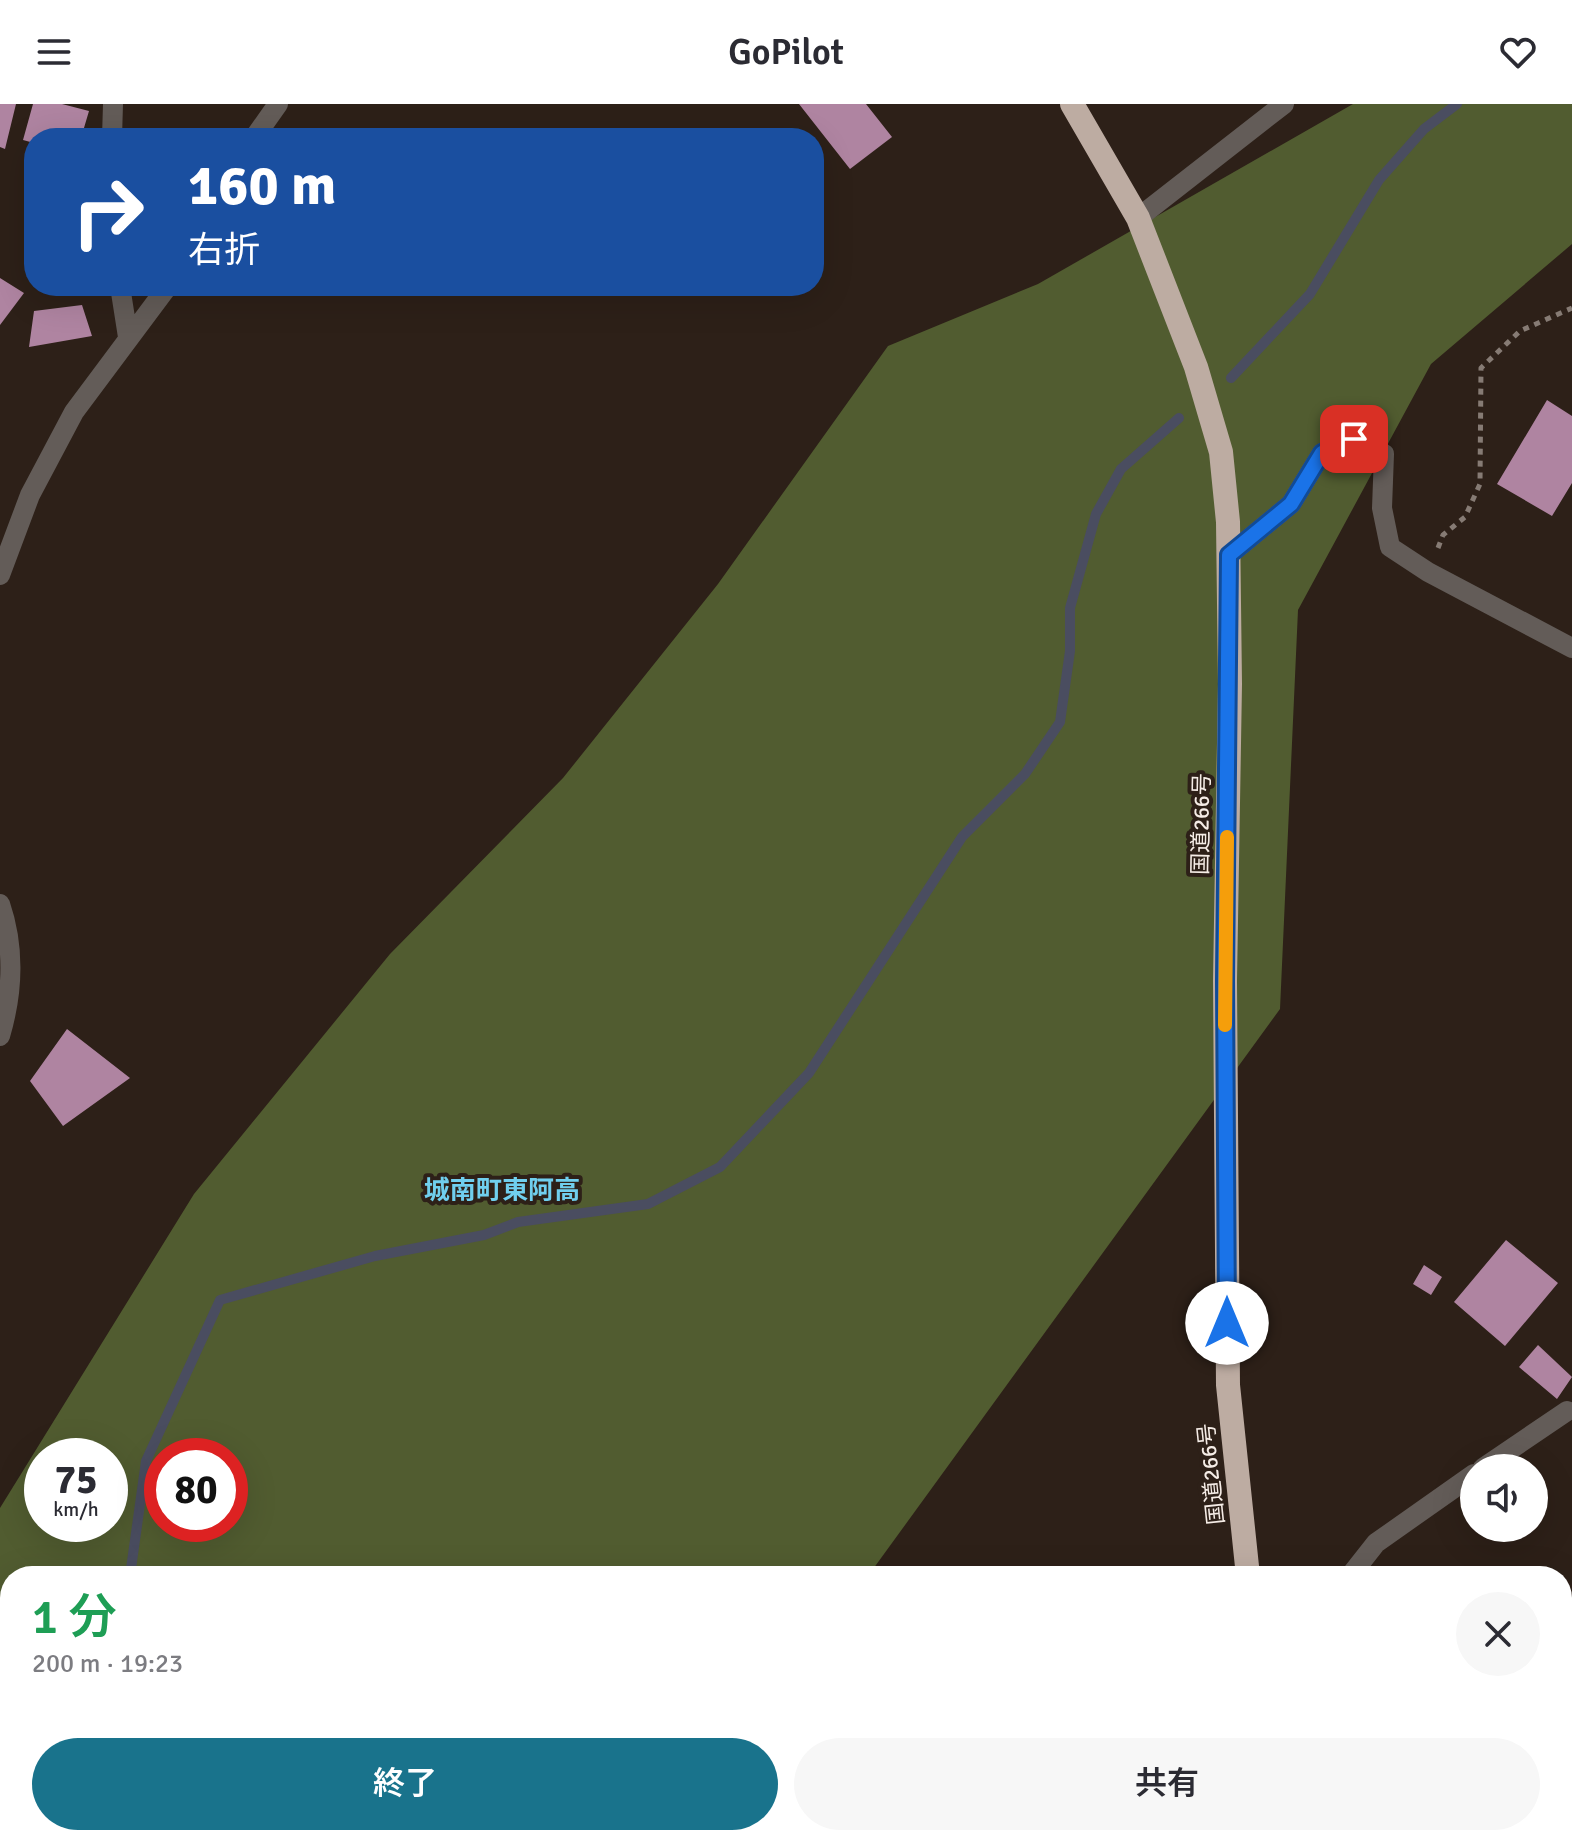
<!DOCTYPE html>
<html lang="ja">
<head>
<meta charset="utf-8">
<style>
	body { margin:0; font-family:Signika,"Noto Sans JP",sans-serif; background:#f7f7f7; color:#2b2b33; height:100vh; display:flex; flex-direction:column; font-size:30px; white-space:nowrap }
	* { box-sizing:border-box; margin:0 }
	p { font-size:26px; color:#7c7c81 }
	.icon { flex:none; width:44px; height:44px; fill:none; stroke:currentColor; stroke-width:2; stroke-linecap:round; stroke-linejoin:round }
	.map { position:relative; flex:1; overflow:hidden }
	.details { position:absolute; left:0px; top:1462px; width:1572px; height:280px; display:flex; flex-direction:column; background:#fff; border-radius:32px 32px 0 0; box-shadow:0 8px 32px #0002 }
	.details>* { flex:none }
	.top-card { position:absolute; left:24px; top:24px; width:800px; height:168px; border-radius:32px; box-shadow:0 8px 32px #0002; background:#1a4fa0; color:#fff; overflow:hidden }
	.fabs { position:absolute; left:1460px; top:1350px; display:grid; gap:16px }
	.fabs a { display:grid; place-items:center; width:88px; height:88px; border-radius:50%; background:#fff; box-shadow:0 8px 32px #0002; font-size:40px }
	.speed { position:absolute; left:24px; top:1334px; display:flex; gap:16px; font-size:40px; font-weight:700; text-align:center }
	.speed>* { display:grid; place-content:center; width:104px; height:104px; border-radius:50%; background:#fff; box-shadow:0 8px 32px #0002; line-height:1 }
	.speed small { font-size:20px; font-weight:400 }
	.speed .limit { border:12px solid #d22; background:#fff; color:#111 }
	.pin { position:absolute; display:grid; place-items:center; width:68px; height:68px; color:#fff; margin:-34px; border-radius:16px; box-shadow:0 4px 12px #0006 }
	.me { position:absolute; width:88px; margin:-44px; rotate:0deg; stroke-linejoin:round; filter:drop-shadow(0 0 6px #0008) }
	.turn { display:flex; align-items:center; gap:28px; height:168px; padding:0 32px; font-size:36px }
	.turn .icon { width:104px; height:104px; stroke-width:2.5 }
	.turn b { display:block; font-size:56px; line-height:68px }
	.round { display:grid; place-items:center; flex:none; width:84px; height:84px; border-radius:42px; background:#f7f7f7 }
	.headline { display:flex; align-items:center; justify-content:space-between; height:136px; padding:0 32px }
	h1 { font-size:48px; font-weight:600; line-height:60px; color:#1e9e55 }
	.action { display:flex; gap:16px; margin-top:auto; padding:16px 32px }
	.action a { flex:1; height:92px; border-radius:48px; background:#19738c; color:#fff; font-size:32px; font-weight:600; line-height:92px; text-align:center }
	.action a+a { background:#f7f7f7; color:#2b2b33 }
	header { display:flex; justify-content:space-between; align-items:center; height:104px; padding:0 32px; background:#fff; font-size:36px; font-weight:600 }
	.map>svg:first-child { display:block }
	.forest { fill:#515c30; fill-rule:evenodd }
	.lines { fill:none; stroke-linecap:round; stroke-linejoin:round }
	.stream { stroke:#4a4d60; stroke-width:10 }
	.building { fill:#af84a1 }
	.path { stroke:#867b74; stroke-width:5; stroke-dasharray:6 6; stroke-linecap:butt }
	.street { stroke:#635c58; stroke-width:20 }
	.highway { stroke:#bdaca2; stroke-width:24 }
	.route-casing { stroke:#114b97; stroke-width:20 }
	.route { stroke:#1a73e8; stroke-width:14 }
	.slow { stroke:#f59e0b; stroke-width:14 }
	.labels { text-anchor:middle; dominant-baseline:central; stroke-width:8; stroke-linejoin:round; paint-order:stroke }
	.street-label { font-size:22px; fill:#f5ece6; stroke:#2d2018 }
	.quarter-label { font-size:26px; font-weight:bold; fill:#70cfee; stroke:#2d2018 }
</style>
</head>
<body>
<header><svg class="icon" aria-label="menu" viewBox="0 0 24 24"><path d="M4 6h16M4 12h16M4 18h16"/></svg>GoPilot<svg class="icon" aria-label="heart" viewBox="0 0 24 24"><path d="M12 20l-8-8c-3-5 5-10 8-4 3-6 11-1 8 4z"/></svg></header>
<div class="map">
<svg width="1572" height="1742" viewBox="0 0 1572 1742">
	<rect width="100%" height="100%" fill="#2d2018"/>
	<!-- forest -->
	<path class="forest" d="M 1353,0 L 1572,0 L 1572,140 L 1431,260 L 1298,506 L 1280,905 L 868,1472 L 10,1472 L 10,1732 L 648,1732 L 639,1742 L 0,1742 L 0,1404 L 194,1090 L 390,850 L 563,674 L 718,480 L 888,242 L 1038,180 ZM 42,1352 L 110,1352 L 110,1420 L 42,1420 ZM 162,1352 L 230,1352 L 230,1420 L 162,1420 Z
		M 1572,1529 L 1572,1719 L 1562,1716 L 1562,1555 Z"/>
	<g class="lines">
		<!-- stream -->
		<path class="stream" d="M 1231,274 L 1310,190 L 1379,76 L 1424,25 L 1457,0
			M 130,1472 L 146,1357 L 220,1196 L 375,1152 L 484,1131 L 518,1118 L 648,1100 L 720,1063 L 809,969 L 962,733 L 1025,670 L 1060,618 L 1070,547 L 1070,504 L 1096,410 L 1121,365 L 1179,314
			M 0,1719 L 10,1655"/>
	</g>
	<!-- building -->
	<path class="building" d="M 0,0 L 16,0 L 5,45 L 0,43 Z
		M 33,0 L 62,0 L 89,7 L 81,34 L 34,34 L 34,39 L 23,36 Z
		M 799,0 L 866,0 L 892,33 L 850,65 Z
		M 0,174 L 24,189 L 0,221 Z
		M 82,201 L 92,232 L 29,243 L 34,207 Z
		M 1547,296 L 1572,312 L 1572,379 L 1552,412 L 1497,380 Z
		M 67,925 L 130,974 L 63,1022 L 30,977 Z
		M 1506,1136 L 1558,1179 L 1505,1242 L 1454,1198 Z
		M 1424,1161 L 1442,1173 L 1431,1191 L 1413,1180 Z
		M 1538,1241 L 1572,1273 L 1557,1295 L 1519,1263 Z
		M 1326,1732 L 1409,1732 L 1410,1742 L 1327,1742 Z"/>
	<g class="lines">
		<!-- path -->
		<path class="path" d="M 1438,444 L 1443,431 L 1465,413 L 1480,380 L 1481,264 L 1520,227 L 1572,204"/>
		<!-- street -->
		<path class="street" d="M 112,34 L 113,0
			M 254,34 L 278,0
			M 1138,114 L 1284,0
			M 120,182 L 128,233
			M 1229,451 L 1291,400 L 1322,349 L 1354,335 L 1384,350 L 1382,404 L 1390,443 L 1428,468 L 1572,544
			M 0,471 L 30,391 L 74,308 L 168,182
			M 0,800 C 15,844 13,888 0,932
			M 1483,1364 L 1567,1307
			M 1350,1472 L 1376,1439 L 1474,1370"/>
		<!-- highway -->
		<path class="highway" d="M 1072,0 L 1138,114 L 1196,263 L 1221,348 L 1228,418 L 1230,580 L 1225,877 L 1228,1281 L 1248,1472
			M 1274,1732 L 1275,1742"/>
	</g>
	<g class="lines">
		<defs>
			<path id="route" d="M 1227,1219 L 1225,877 L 1229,451 L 1291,400 L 1322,349 L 1354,335"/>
		</defs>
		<!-- route casing -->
		<use href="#route" class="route-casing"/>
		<!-- route -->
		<use href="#route" class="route"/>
		<!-- slow -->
		<path class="slow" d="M 1225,921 L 1227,733"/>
	</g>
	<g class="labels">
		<!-- street labels -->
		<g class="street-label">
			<text transform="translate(1201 720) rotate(-89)">国道266号</text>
			<text transform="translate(1211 1370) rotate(-96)">国道266号</text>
		</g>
		<!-- quarter labels -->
		<g class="quarter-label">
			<text x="502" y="1087">城南町東阿高</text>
		</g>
	</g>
</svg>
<div class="fabs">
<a><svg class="icon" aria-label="sound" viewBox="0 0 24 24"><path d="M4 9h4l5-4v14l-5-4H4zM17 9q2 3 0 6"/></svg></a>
</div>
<div class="speed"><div>75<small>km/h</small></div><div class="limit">80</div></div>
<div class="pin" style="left:1354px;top:335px;background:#d93025"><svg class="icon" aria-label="arrive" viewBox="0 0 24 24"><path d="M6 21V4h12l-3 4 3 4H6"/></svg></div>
<svg class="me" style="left:1227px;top:1219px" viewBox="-20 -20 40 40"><circle r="19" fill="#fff"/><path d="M0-13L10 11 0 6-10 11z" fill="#1a73e8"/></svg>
<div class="top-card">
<div class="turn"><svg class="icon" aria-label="right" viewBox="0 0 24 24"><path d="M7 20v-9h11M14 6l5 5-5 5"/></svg><div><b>160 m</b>右折</div></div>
</div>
<section class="details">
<div class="headline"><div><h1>1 分</h1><p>200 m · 19:23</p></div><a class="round"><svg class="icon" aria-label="close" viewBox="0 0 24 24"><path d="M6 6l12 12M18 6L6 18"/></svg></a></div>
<div class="action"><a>終了</a><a>共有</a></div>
</section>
</div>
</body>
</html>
